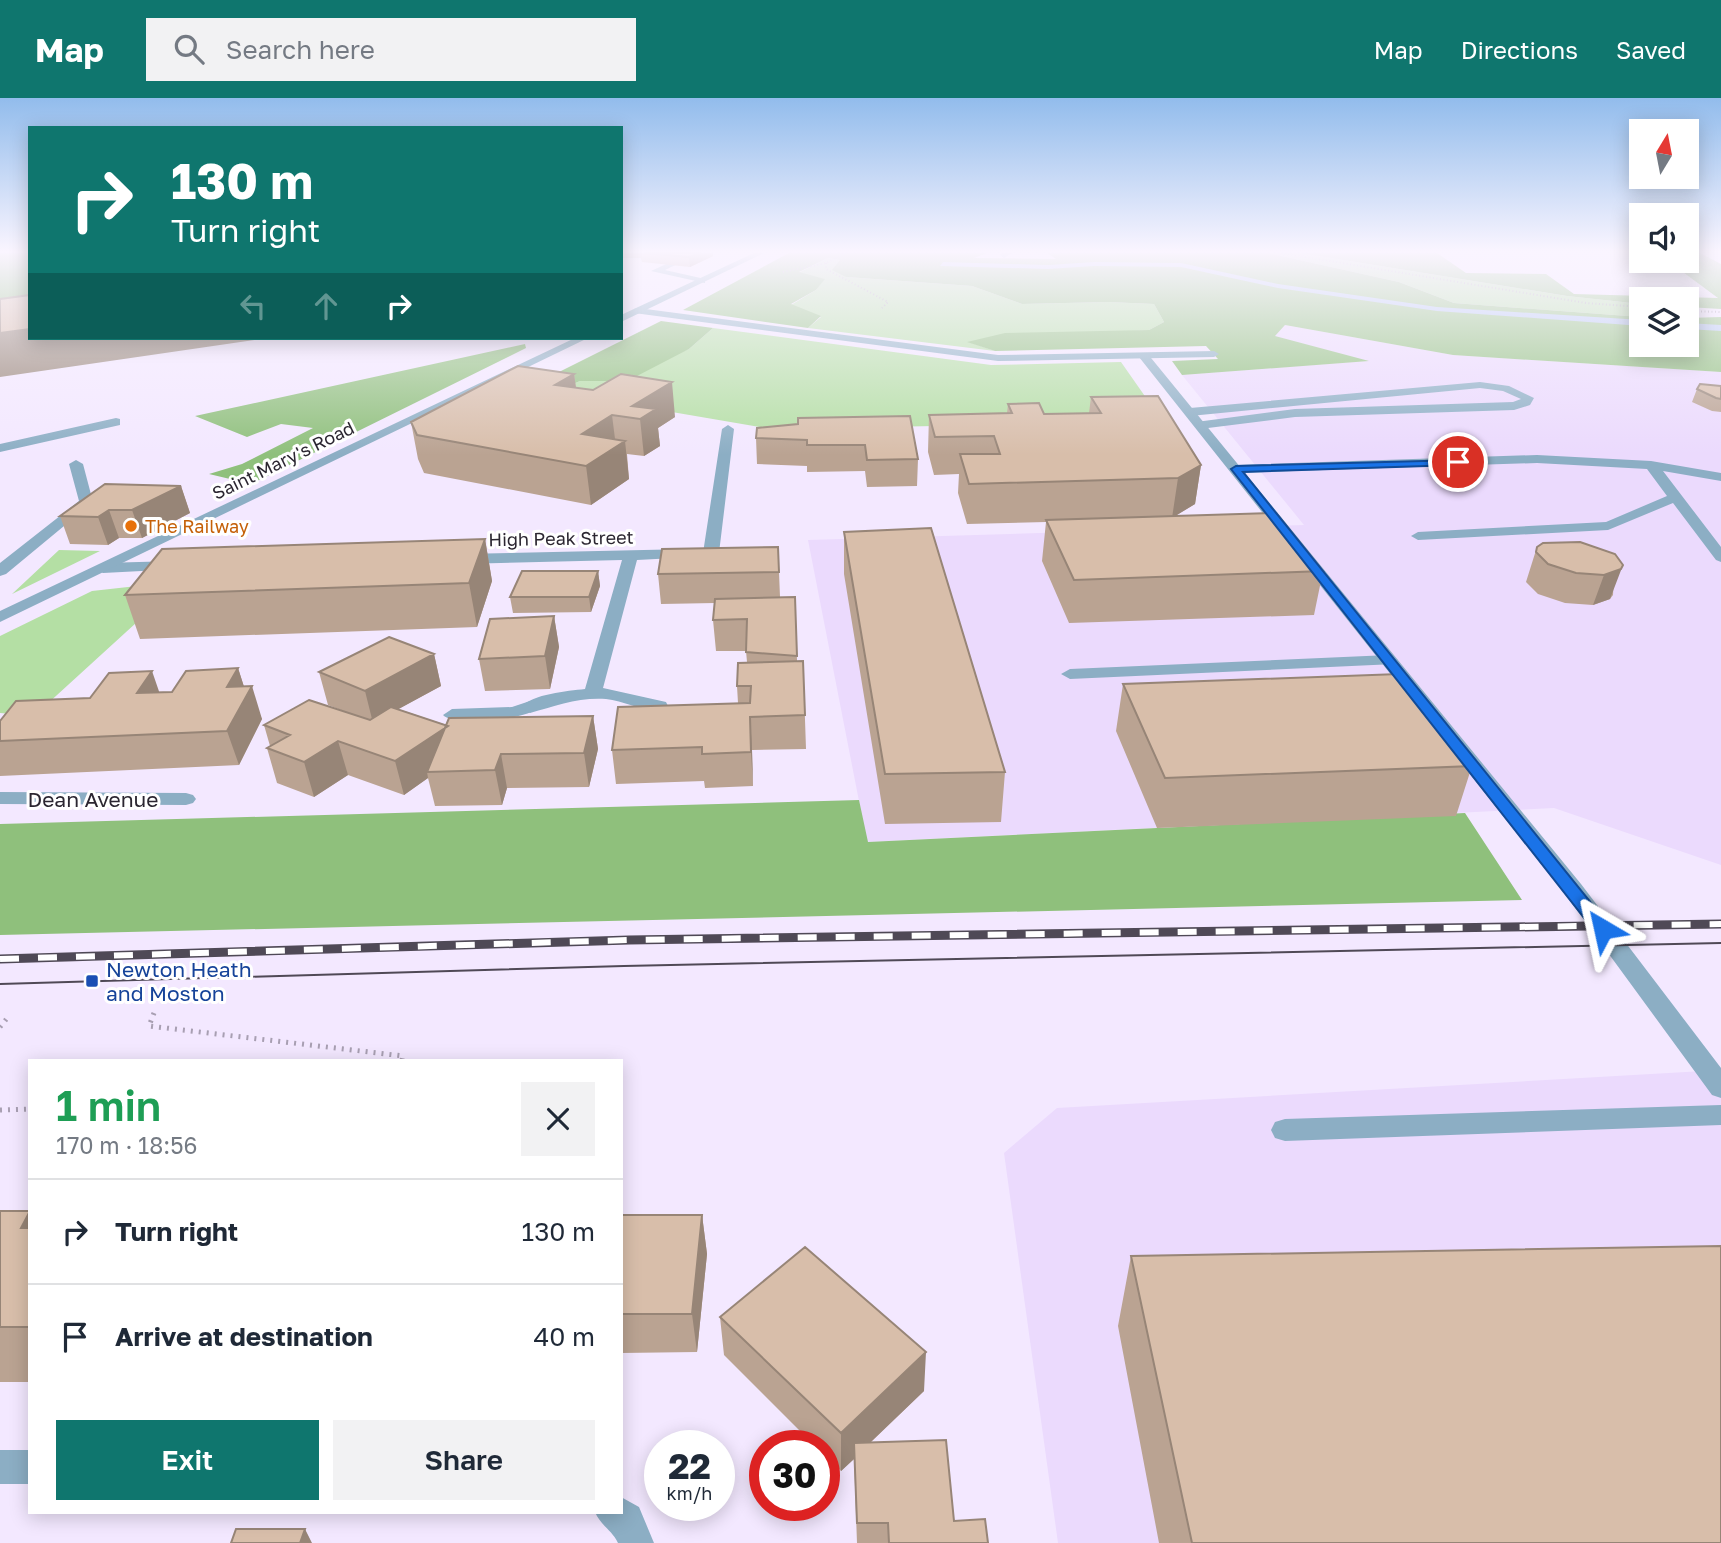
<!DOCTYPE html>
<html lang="en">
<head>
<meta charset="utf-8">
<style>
	body { margin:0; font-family:"Golos Text",sans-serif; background:#f2f2f3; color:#1f2937; height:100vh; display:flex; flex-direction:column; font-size:26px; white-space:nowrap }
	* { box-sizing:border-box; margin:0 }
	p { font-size:23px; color:#747a83 }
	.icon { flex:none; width:38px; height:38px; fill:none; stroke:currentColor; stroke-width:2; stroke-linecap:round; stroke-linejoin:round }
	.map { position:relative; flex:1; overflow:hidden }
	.drawer { position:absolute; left:28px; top:961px; width:595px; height:455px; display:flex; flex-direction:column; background:#fff; border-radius:0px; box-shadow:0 4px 18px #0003 }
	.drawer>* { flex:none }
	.guide { position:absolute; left:28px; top:28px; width:595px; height:214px; border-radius:0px; box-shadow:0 4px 18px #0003; background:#0f766e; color:#fff; overflow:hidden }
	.needle { width:46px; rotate:10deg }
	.buttons { position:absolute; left:1629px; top:21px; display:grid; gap:14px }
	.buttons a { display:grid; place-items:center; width:70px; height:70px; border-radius:0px; background:#fff; box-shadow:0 4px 18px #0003; font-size:35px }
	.speed { position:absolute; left:644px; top:1332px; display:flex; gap:14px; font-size:35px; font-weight:700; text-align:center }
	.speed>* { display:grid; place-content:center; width:91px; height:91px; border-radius:50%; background:#fff; box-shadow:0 4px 18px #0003; line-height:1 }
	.speed small { font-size:18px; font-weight:400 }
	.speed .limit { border:10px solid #d22; background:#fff; color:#111 }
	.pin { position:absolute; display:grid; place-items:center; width:60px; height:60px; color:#fff; margin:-30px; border:4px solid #fff; border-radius:50%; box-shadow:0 2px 7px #0007 }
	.me { position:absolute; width:77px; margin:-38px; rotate:324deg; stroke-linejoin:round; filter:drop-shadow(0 0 5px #0008) }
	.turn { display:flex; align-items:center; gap:24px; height:147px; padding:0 28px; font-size:32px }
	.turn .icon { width:91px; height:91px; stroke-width:2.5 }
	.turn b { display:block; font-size:49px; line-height:60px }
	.lanes { display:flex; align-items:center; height:66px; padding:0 28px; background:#0003; justify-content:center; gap:35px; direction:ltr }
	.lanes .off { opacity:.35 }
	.round { display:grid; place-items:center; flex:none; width:74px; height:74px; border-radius:0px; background:#f2f2f3 }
	.summary { display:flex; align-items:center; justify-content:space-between; height:119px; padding:0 28px }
	h1 { font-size:42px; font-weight:600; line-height:52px; color:#1e9e55 }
	.primary-button { display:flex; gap:14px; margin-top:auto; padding:14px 28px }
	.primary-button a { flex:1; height:80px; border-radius:0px; background:#0f766e; color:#fff; font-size:28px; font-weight:600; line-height:80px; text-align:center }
	.primary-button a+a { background:#f2f2f3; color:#1f2937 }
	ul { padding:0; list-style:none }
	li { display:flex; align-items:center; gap:21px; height:105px; padding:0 28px; border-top:2px solid #e0e1e3 }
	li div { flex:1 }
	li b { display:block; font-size:26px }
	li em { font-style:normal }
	header { display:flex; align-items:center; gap:42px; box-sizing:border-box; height:98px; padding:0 35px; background:#0f766e; color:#fff }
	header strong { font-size:33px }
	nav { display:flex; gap:38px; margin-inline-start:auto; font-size:24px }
	.search { width:490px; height:63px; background:#f2f2f3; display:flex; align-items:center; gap:18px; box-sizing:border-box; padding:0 24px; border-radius:0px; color:#747a83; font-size:26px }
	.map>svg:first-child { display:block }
	.built { fill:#ebdafd }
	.green { fill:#b4dfa4 }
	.forest { fill:#8fc07c }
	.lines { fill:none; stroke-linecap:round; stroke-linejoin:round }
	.stream { fill:#b2c7f2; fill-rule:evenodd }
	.path-far1 { stroke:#a89fb2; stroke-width:2; stroke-dasharray:1 2.5; stroke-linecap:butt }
	.path { stroke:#a89fb2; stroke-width:5; stroke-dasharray:2 6; stroke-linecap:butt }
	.service { fill:#8caec4; fill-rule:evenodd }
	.minor { fill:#8caec4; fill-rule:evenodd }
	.tertiary { fill:#8caec4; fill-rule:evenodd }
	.tram { stroke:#4f4956; stroke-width:2 }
	.rail-casing { stroke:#4f4956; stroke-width:9 }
	.rail { stroke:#fff; stroke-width:6; stroke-dasharray:19; stroke-linecap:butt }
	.wall { fill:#baa392 }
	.shaded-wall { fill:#978577 }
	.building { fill:#d8beaa; stroke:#978577; stroke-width:2 }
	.route { fill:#1a73e8; stroke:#114b97; stroke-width:2 }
	.food-dot { fill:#e8710a; stroke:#fff; stroke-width:2.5 }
	.transit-dot { fill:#1a4fb4; stroke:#fff; stroke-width:2.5 }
	.labels { text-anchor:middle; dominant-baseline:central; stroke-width:6; stroke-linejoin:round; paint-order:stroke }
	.far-street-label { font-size:18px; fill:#2b2631; stroke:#fff }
	.far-food-label { font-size:18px; fill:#c56008; stroke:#fff; text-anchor:start }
	.street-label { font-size:21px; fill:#2b2631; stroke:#fff }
	.transit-label { font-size:21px; fill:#164399; stroke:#fff; text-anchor:start }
</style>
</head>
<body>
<header>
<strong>Map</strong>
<div class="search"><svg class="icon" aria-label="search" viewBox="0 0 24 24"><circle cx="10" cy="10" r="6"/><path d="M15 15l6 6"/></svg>Search here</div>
<nav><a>Map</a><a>Directions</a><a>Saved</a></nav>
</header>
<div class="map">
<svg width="1721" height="1445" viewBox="0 0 1721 1445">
	<rect width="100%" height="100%" fill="#f3e8ff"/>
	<!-- built -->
	<path class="built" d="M 1285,227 L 1453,257 L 1721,274 L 1721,767 L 1554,710 L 867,744 L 808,442 L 1304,427 L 1182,277 L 1367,263 L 1274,238 Z
		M 1721,972 L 1721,1445 L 1058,1445 L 1004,1055 L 1057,1010 Z"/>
	<!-- green -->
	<path class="green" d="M 1268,155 L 1300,155 L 1567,198 L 1641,206 L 1641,219 L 1454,205 L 1399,184 Z
		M 828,160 L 840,162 L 846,179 L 972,188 L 1022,206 L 1108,204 L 1154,206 L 1164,224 L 1149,232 L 969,244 L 995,253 L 808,230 L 821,219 L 791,207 L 816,192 L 824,181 L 798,175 Z
		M 713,230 L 991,267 L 1121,264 L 1163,324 L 771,331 L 555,294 L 580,283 L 608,283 L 689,251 Z
		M 59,452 L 100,453 L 12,496 Z
		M 182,483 L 34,618 L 0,615 L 0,538 L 92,493 Z"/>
	<!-- forest -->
	<path class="forest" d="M 0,155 L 30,155 L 30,202 L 0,205 Z
		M 789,155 L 987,155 L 974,160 L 1056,161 L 1047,155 L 1268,155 L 1399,184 L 1454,205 L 1641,219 L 1642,247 L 1687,247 L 1687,220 L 1721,219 L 1721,274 L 1453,257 L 1285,227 L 1275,238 L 1369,263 L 1182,277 L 1172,263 L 1218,261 L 1206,248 L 995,253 L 967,244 L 1005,235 L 1149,232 L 1164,224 L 1154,206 L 1108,204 L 1022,206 L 972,188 L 846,179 L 832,172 L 840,162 L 828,160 L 799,174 L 825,181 L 816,192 L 791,206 L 821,218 L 808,230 L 683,212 Z
		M 1300,155 L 1437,155 L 1466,175 L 1546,176 L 1574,196 L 1718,200 L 1668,163 L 1687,163 L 1687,155 L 1700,155 L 1721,166 L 1721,211 L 1687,209 L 1687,201 L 1642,201 L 1641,206 L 1567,198 Z
		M 661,223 L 713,230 L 689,251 L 635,279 L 608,283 L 580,283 L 555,294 L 529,289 Z
		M 525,246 L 526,250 L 251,386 L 209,376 L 242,366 L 313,330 L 281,326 L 247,339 L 195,318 Z
		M 859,702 L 868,744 L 1465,715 L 1522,802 L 0,837 L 0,726 Z"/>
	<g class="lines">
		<!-- stream -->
		<path class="stream" d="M 943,164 L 1048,167 L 1094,164 L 1181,165 L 1278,186 L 1437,209 L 1642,222 L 1642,228 L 1437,213 L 1278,190 L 1181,169 L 1094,168 L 1048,171 L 940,168 Z
			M 1687,225 L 1721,227 L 1721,233 L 1687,231 Z"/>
		<!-- path-far1 -->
		<path class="path-far1" d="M 1281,155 L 1586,205 L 1642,209
			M 826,165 L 826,171 L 888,204 L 882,210
			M 783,174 L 826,165 L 845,155
			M 1687,213 L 1721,214"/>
		<!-- path -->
		<path class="path" d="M 154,915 L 149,928 L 403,958 L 402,962
			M 0,929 L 8,919
			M 0,1012 L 30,1011"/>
		<!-- service -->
		<path class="service" d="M 690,155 L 700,155 L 665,172 L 705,181 L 705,185 L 651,173 Z
			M 1002,155 L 1012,155 L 1004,160 L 1000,157 Z
			M 638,210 L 998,257 L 1214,253 L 1219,256 L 1214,259 L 998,263 L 634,215 L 634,211 Z
			M 1480,284 L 1509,288 L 1534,300 L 1530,307 L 1514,312 L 1295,319 L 1200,331 L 1196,330 L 1196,324 L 1295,311 L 1513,304 L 1521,301 L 1503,293 L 1480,290 L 1190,318 L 1184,314 L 1190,310 Z
			M 116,320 L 120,321 L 120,327 L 0,354 L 0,346 Z
			M 728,327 L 734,331 L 719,455 L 711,460 L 703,455 L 722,331 Z
			M 1537,357 L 1651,363 L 1721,375 L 1721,383 L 1663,373 L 1721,449 L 1721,464 L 1716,462 L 1673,405 L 1608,432 L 1418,442 L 1411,438 L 1418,434 L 1606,424 L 1667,398 L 1647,371 L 1537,365 L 1236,375 L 1229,371 L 1236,367 Z
			M 1389,557 L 1398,562 L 1395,566 L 1070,581 L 1061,576 L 1070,571 Z
			M 530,603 L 539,609 C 528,622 453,629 443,617 L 452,611 L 512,609 Z
			M 1721,1007 L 1721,1027 L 1285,1043 L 1275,1040 L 1271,1032 L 1275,1024 L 1285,1021 Z"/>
		<!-- minor -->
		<path class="minor" d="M 1139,255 L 1147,255 L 1581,786 L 1721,970 L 1721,1000 L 1712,997 L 1565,796 L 1139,259 Z
			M 76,362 L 83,366 L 93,404 L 6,476 L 0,478 L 0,465 L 79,403 L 69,366 Z
			M 689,451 L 694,453 L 697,456 L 694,459 L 637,462 L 603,590 L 666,604 L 668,608 L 666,612 C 648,616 625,603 606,601 C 579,599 555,608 530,615 L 521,609 C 533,596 567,593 585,591 L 622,462 L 462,466 L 454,461 L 462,456 Z
			M 175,463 L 180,465 L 183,468 L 180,471 L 103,475 L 95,470 L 103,465 Z
			M 0,694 L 186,695 L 193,697 L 196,701 L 193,705 L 186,707 L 0,706 Z
			M 0,1352 L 30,1352 L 30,1386 L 0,1386 Z
			M 621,1399 L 639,1409 L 654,1445 L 618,1445 C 612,1432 601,1428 595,1414 L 621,1414 Z"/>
		<!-- tertiary -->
		<path class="tertiary" d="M 754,155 L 764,155 L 621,224 L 621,217 Z
			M 575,240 L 588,240 L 0,524 L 0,513 Z"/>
		<!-- tram -->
		<path class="tram" d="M 0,886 L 624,868 L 1721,845"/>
		<defs>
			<path id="rail" d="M 0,861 L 629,842 L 1721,826"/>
		</defs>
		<!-- rail casing -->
		<use href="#rail" class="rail-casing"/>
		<!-- rail -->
		<use href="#rail" class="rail"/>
	</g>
	<!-- wall -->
	<path class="wall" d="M 621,155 L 713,155 L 713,158 L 690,169 L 642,164 L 641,160 L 621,160 Z
		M 574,276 L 576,290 L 675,319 L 658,330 L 660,348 L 644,358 L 627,356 L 629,381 L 591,407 L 424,375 L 418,361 L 411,324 Z
		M 1721,288 L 1721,314 L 1712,313 L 1692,304 L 1697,291 Z
		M 1091,299 L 1201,367 L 1195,406 L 1175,418 L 1323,473 L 1314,517 L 1069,525 L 1042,463 L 1046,424 L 967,426 L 958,395 L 959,376 L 934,377 L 928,354 L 929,317 L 1007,315 L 1008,306 L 1044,316 L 1089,315 Z
		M 798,326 L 918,361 L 917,388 L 867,389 L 865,373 L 807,374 L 807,368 L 757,366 L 756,340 Z
		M 181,388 L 190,415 L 142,440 L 119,440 L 108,447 L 70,446 L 60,418 Z
		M 844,434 L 1005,674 L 1001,724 L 885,726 L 844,476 Z
		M 485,441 L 492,483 L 477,529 L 140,541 L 125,497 Z
		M 778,449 L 780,499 L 795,499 L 797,563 L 803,563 L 806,651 L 752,652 L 753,688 L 705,690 L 704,683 L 616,686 L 612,652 L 738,605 L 737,588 L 747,564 L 746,553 L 716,553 L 713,522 L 715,505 L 661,506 L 658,476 Z
		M 1537,449 L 1615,456 L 1613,497 L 1610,501 L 1593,507 L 1565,505 L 1538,496 L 1526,484 Z
		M 598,473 L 600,488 L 591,514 L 513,515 L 510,499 Z
		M 554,518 L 559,549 L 550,591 L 485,593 L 479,561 Z
		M 434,556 L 441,588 L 398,611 L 446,627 L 593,618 L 598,651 L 589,689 L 507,690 L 502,707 L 435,708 L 428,680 L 404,697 L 348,677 L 314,699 L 277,685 L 267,650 L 270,648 L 264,627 L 346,614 L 328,607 L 319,574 Z
		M 238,570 L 244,589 L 262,621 L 239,667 L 0,678 L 0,623 L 90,600 L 172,594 Z
		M 1123,586 L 1472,668 L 1456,718 L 1157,730 L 1116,633 Z
		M 0,1113 L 30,1113 L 30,1284 L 0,1284 Z
		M 621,1117 L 702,1117 L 707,1156 L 697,1254 L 621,1255 Z
		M 1131,1158 L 1721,1445 L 1159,1445 L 1118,1228 Z
		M 720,1219 L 924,1293 L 871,1344 L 954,1423 L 988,1445 L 857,1445 L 854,1361 L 841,1373 L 824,1356 L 824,1348 L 815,1348 L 724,1257 Z"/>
	<!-- shaded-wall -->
	<path class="shaded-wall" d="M 700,155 L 713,155 L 713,158 L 690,169 L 689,159 Z
		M 30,231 L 30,240 L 268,240 L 0,279 L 0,235 Z
		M 574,276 L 579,311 L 555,287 Z
		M 672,284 L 675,319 L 658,330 L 660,348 L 644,358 L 640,321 L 632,308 Z
		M 612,317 L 616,349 L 625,343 L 629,381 L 591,407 L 582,336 Z
		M 1201,367 L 1195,406 L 1172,420 L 1178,380 Z
		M 181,388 L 190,415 L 142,440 L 132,412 Z
		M 109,412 L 119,440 L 108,447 L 98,419 Z
		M 485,441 L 492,483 L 477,529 L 469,485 Z
		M 1623,467 L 1610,501 L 1593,507 L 1604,477 Z
		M 598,473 L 600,488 L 591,514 L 589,499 Z
		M 554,518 L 559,549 L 550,591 L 545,558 Z
		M 434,556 L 441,588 L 373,625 L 365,593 Z
		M 238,570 L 247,598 L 252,588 L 262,621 L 239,667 L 227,633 L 227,589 Z
		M 152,573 L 163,605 L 137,595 Z
		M 593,618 L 598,651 L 589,689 L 584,655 Z
		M 750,619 L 752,652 L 753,688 L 751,654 Z
		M 448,628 L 427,674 L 428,680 L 404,697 L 395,663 Z
		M 338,643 L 348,677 L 314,699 L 304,664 Z
		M 501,656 L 507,690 L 502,707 L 495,672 Z
		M 30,1114 L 30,1146 L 21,1130 Z
		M 702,1117 L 707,1156 L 697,1254 L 692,1216 Z
		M 926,1254 L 924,1293 L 854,1360 L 854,1345 L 854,1361 L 841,1373 L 841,1335 Z
		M 305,1431 L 312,1445 L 300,1445 Z"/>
	<!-- building -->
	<path class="building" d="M 645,155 L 700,155 L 689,159 Z
		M 30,197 L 30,231 L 0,235 L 0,201 Z
		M 518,268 L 574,276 L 555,287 L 593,292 L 621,276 L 672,284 L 632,308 L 656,311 L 640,321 L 612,317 L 582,336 L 625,343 L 586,368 L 417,337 L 411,324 Z
		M 1700,286 L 1721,288 L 1721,301 L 1716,300 L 1697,291 Z
		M 1158,298 L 1201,367 L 1178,380 L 969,386 L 960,356 L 1000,356 L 994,338 L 935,339 L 929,317 L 1012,315 L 1008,306 L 1039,305 L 1044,316 L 1101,315 L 1091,299 Z
		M 910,318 L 918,361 L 867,362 L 865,347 L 807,347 L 807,342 L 756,340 L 757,330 L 798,326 L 798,320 Z
		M 105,386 L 181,388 L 132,412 L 109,412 L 98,419 L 60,418 Z
		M 1276,415 L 1323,473 L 1074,482 L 1046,422 Z
		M 931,430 L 1005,674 L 885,676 L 844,434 Z
		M 485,441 L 469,485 L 125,497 L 162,451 Z
		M 1580,444 L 1615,456 L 1623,467 L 1621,471 L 1604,477 L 1576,475 L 1548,466 L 1536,454 L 1537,449 L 1543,445 Z
		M 778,449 L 779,474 L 658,476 L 662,451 Z
		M 522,473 L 598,473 L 589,499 L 510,499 Z
		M 795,499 L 797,558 L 746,554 L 747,521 L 713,522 L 715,501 Z
		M 554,518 L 545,558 L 479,561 L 490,521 Z
		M 389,539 L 434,556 L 365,593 L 319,574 Z
		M 803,563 L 805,617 L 750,619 L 751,654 L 702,656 L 702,649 L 612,652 L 618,609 L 750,605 L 751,588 L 737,588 L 738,565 Z
		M 238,570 L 227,589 L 252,588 L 227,633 L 0,643 L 0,623 L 16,603 L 90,600 L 109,575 L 152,573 L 137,595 L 172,594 L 186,573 Z
		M 1399,576 L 1472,668 L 1165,680 L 1123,586 Z
		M 309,602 L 370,622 L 391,609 L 448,628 L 395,663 L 338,643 L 304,664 L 267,650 L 290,637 L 264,627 Z
		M 593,618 L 584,655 L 501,656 L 495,672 L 427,674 L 449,620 Z
		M 0,1113 L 30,1113 L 21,1130 L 30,1130 L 30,1229 L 0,1229 Z
		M 621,1117 L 702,1117 L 692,1216 L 621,1216 Z
		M 1721,1148 L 1721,1445 L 1192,1445 L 1131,1158 Z
		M 805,1149 L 926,1254 L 841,1335 L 720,1219 Z
		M 946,1342 L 954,1423 L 985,1421 L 988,1445 L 889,1445 L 888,1425 L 857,1425 L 854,1345 Z
		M 236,1431 L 305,1431 L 300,1445 L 231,1445 Z"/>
	<!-- sky -->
	<linearGradient id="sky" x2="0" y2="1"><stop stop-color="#92bcec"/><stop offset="0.43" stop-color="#faf5ff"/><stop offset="1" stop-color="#faf5ff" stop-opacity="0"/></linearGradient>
	<rect width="1721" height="357" fill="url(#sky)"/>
	<!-- route -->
	<path class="route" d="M 1462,362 L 1463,364 L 1458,367 L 1243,374 L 1609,827 L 1611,831 L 1609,835 L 1596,835 L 1231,371 L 1236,368 Z"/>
	<!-- markers -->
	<circle class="food-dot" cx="131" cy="428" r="7"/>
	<rect class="transit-dot" x="85" y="876" width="14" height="14" rx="3.5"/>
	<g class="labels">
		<!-- far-street labels -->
		<g class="far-street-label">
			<text transform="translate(283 362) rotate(-26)">Saint Mary's Road</text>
			<text transform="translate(561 440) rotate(-1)">High Peak Street</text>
		</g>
		<!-- far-food labels -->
		<g class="far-food-label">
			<text x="145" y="428">The Railway</text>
		</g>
		<!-- street labels -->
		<g class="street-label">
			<text x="93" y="701">Dean Avenue</text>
		</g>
		<!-- transit labels -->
		<g class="transit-label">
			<text x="106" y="871">Newton Heath<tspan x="106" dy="24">and Moston</tspan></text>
		</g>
	</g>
</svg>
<div class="buttons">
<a><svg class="needle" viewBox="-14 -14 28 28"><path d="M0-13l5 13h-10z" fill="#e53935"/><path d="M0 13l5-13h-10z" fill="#747a83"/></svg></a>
<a><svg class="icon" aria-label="sound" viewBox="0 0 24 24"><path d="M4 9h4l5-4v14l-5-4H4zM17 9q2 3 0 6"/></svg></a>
<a><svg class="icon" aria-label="layers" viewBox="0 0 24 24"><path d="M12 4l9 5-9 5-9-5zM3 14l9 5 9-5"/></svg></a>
</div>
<div class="speed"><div>22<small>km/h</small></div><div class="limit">30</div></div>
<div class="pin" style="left:1458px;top:364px;background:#d93025"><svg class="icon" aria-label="arrive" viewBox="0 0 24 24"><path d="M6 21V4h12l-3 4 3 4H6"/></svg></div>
<svg class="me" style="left:1603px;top:831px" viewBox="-20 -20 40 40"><path d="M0-17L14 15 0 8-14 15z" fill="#1a73e8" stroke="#fff" stroke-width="4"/></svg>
<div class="guide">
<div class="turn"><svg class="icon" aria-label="right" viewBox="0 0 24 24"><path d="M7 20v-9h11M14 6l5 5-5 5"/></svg><div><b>130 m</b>Turn right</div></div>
<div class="lanes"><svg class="icon off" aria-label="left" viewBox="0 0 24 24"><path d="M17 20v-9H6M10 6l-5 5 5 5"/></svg><svg class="icon off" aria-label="ahead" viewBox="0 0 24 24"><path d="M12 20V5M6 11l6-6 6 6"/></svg><svg class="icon" aria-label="right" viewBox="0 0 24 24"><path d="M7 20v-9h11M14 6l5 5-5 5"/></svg></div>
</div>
<section class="drawer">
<div class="summary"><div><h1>1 min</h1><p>170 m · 18:56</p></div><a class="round"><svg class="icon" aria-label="close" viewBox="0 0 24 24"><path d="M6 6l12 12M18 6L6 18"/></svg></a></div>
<ul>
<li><svg class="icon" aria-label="right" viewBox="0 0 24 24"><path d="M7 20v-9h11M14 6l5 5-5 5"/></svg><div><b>Turn right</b></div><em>130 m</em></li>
<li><svg class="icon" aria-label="arrive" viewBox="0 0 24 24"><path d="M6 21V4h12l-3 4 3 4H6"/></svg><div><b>Arrive at destination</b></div><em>40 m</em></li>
</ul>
<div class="primary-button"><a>Exit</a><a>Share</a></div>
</section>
</div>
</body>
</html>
